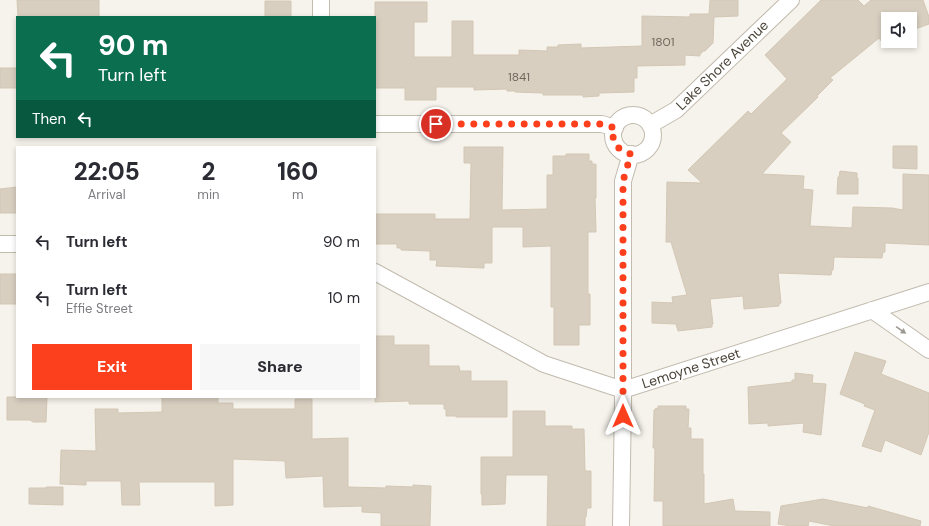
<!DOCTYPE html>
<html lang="en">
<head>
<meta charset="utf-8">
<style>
	body { margin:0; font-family:"DM Sans",sans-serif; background:#f7f7f7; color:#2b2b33; height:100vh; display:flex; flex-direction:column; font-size:15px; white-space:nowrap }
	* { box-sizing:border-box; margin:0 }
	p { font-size:13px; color:#7c7c81 }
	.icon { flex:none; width:22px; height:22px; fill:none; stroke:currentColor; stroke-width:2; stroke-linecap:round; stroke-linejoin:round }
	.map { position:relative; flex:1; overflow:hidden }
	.panel { position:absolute; left:16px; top:146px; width:360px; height:252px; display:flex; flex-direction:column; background:#fff; border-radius:0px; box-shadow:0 2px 6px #0003 }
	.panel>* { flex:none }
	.guide { position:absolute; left:16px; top:16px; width:360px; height:122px; border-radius:0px; box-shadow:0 2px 6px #0003; background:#0b6e4f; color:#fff; overflow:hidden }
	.buttons { position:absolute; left:881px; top:12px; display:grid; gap:8px }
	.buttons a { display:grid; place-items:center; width:36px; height:36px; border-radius:0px; background:#fff; box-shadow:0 2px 6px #0003; font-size:20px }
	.pin { position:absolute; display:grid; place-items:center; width:34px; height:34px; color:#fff; margin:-17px; border:2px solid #fff; border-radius:50%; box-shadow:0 1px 4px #0007 }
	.me { position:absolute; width:44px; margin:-22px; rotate:0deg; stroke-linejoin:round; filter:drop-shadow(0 0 3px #0008) }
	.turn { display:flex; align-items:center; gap:14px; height:84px; padding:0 16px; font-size:18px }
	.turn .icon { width:52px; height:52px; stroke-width:2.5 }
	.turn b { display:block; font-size:28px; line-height:34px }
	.then { display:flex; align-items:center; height:38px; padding:0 16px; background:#0003; gap:8px; font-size:15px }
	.eta { display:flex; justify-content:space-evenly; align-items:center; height:68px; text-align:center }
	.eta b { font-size:24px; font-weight:800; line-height:28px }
	.action { display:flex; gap:8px; margin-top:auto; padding:8px 16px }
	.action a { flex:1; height:46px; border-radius:0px; background:#fc3f1d; color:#fff; font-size:16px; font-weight:800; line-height:46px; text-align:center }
	.action a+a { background:#f7f7f7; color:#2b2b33 }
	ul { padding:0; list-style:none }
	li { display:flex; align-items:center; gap:12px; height:56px; padding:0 16px }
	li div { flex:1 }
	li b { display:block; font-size:15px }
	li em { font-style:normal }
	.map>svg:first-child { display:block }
	.building { fill:#d8cfc1; stroke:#d3c7b4 }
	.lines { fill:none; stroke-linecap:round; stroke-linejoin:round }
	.minor-casing { stroke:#c2bbae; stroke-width:18 }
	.minor { stroke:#fff; stroke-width:16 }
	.oneway { fill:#9c9892 }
	.route { stroke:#fc3f1d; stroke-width:7; stroke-dasharray:0 12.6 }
	.labels { text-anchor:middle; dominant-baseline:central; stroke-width:3.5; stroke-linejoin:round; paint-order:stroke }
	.number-label { font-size:12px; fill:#6e675b }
	.street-label { font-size:14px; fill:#4b4439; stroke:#fff }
</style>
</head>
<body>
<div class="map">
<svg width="929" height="526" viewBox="0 0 929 526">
	<rect width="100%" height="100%" fill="#f6f3ec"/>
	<!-- building -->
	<path class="building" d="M 17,0 L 99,0 L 99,17 L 18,17 Z
		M 710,0 L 738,0 L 738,16 L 714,17 L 713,43 L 705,51 L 702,51 L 702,53 L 700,53 L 700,56 L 685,55 L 685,65 L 637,66 L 637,78 L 634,78 L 634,92 L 599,93 L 599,96 L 583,97 L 583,95 L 543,95 L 543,93 L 515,92 L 515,91 L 507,91 L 507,89 L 474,90 L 474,87 L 436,87 L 436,100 L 405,100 L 405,88 L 375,88 L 375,2 L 427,2 L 427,22 L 414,22 L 414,57 L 452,57 L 452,21 L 473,21 L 473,55 L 519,55 L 519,50 L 547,51 L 547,47 L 558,47 L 558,45 L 581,44 L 581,48 L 642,46 L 642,16 L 690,17 L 690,14 L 709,14 Z
		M 821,0 L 858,0 L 864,6 L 871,0 L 923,0 L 929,17 L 929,24 L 910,31 L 910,19 L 888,19 L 888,40 L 882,42 L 879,38 L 830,78 L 833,80 L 817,96 L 818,97 L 781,133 L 791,142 L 762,174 L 804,176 L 803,189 L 813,190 L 810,226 L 852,228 L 853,207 L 892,208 L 903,210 L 903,174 L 929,175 L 929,245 L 885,243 L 885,252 L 883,252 L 882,258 L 834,257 L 833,270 L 832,270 L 831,275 L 778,273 L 781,303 L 779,304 L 779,306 L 744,309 L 743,296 L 710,299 L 713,324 L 712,324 L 712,327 L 678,331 L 676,324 L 652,323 L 652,302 L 673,303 L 672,297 L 687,295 L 671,242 L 666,242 L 667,182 L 702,183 L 688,170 L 748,111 L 751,114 L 787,79 L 765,55 Z
		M 265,1 L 291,1 L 291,17 L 265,17 Z
		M 0,68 L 17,68 L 17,88 L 0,88 Z
		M 893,146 L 917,146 L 917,169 L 893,168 Z
		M 464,147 L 503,147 L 502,210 L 547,209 L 547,175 L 553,175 L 553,156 L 566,156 L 566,154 L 589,154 L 589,161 L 592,161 L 592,164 L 596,164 L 596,198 L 595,198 L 596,232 L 588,232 L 588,294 L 590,294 L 590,325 L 579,325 L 579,345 L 554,345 L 554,307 L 551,307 L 551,246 L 523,247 L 523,227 L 492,227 L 492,263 L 484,263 L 484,268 L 436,266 L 437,260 L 430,260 L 430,251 L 401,250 L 401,248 L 397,248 L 397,244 L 375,244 L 375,214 L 435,214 L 435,219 L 470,219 L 471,163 L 464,163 Z
		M 840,171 L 857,173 L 857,178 L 858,178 L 858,194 L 837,194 L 838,177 L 839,177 Z
		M 17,187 L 17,213 L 0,213 L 0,189 Z
		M 0,274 L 17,274 L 17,304 L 0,304 Z
		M 375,336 L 394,336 L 394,345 L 429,345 L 429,366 L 459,366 L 460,371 L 471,371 L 471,381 L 507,381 L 507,417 L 456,417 L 456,416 L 446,416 L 446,409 L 444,409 L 444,404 L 409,404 L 409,401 L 375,402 Z
		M 855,352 L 886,361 L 881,374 L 929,393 L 929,432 L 921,455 L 885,440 L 881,452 L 862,446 L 875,410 L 864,406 L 865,404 L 840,394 Z
		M 795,373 L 813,375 L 812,383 L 826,384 L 821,435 L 803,432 L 804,423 L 768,426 L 768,423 L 749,424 L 748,387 L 792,382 L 792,380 L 795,380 Z
		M 7,397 L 47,397 L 46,422 L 33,422 L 30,420 L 7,420 Z
		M 162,397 L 218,397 L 218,403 L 233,403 L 233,409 L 295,409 L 295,399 L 312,399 L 312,439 L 348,438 L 348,487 L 386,488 L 386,486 L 413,487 L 413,485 L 431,486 L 430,526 L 381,526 L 381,513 L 362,512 L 362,506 L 324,507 L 323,476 L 286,478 L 285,461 L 233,459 L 233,505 L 215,506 L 215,482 L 139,482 L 140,505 L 122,505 L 121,481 L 86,481 L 86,485 L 60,484 L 61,450 L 96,451 L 95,409 L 118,409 L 118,413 L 162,412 Z
		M 658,406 L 686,406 L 686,409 L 689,409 L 688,428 L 691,428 L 691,439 L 703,439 L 703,474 L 704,474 L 704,504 L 733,499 L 735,511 L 770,512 L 770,526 L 663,526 L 663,501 L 654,501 L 655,448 L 653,448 L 654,410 L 655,410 L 656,408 L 658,409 Z
		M 513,411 L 545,411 L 545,426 L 572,426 L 572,429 L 584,429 L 585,471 L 591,471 L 591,508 L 587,508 L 586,517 L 585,517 L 585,526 L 547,526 L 548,475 L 506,475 L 505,504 L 482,505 L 482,495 L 481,494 L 481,457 L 513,457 Z
		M 46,487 L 63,487 L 63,505 L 29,504 L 29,488 L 46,488 Z
		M 823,499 L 868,508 L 868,506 L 921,521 L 920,526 L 834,526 L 809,521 L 808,526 L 791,526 L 778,524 L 781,506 Z"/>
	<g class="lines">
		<defs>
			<path id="minor" d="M 321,17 L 321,0
				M613 135a20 20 0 1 1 40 0a20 20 0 1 1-40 0Z
				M 375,124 L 602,124 L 615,128
				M 650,125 L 676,110 L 791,0
				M 0,244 L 17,244
				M 375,272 L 544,364 L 623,390 L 929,292
				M 872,310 L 929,350
				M 621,526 L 623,400 L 623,181 L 631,154"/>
		</defs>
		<!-- minor casing -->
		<use href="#minor" class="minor-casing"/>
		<!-- minor -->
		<use href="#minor" class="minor"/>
	</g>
	<!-- one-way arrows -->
	<defs><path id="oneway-solid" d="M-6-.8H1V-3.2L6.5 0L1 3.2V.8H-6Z"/></defs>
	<use class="oneway" href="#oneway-solid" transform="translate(901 330) rotate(35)"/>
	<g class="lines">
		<!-- route -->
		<path class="route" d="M 436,124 L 602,124 L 615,128 C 609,141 618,151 631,154 L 623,181 L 623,416"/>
	</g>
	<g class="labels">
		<!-- number labels -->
		<g class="number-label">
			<text x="663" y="42">1801</text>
			<text x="519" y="77">1841</text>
		</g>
		<!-- street labels -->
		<g class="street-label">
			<text transform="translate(722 65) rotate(-44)">Lake Shore Avenue</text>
			<text transform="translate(691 368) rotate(-18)">Lemoyne Street</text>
		</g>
	</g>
</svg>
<div class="buttons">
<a><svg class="icon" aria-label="sound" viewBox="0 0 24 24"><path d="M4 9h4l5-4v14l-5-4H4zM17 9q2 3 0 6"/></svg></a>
</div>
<div class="pin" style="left:436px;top:124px;background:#d93025"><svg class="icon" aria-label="arrive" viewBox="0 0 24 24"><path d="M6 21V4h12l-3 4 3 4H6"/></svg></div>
<svg class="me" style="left:623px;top:416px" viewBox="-20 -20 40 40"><path d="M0-17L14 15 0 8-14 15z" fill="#fc3f1d" stroke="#fff" stroke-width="4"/></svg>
<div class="guide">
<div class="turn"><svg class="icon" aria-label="left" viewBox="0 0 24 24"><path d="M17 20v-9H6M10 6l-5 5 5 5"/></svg><div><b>90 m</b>Turn left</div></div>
<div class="then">Then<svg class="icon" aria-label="left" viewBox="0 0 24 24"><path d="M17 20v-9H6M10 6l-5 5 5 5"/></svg></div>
</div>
<section class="panel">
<div class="eta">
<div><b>22:05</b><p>Arrival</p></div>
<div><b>2</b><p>min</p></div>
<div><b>160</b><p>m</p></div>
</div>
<ul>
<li><svg class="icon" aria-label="left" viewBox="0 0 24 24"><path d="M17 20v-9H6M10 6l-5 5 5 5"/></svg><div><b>Turn left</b></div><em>90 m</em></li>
<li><svg class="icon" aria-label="left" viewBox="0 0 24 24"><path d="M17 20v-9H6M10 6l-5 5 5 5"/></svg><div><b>Turn left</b><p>Effie Street</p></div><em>10 m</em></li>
</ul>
<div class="action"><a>Exit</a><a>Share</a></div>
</section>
</div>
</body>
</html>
